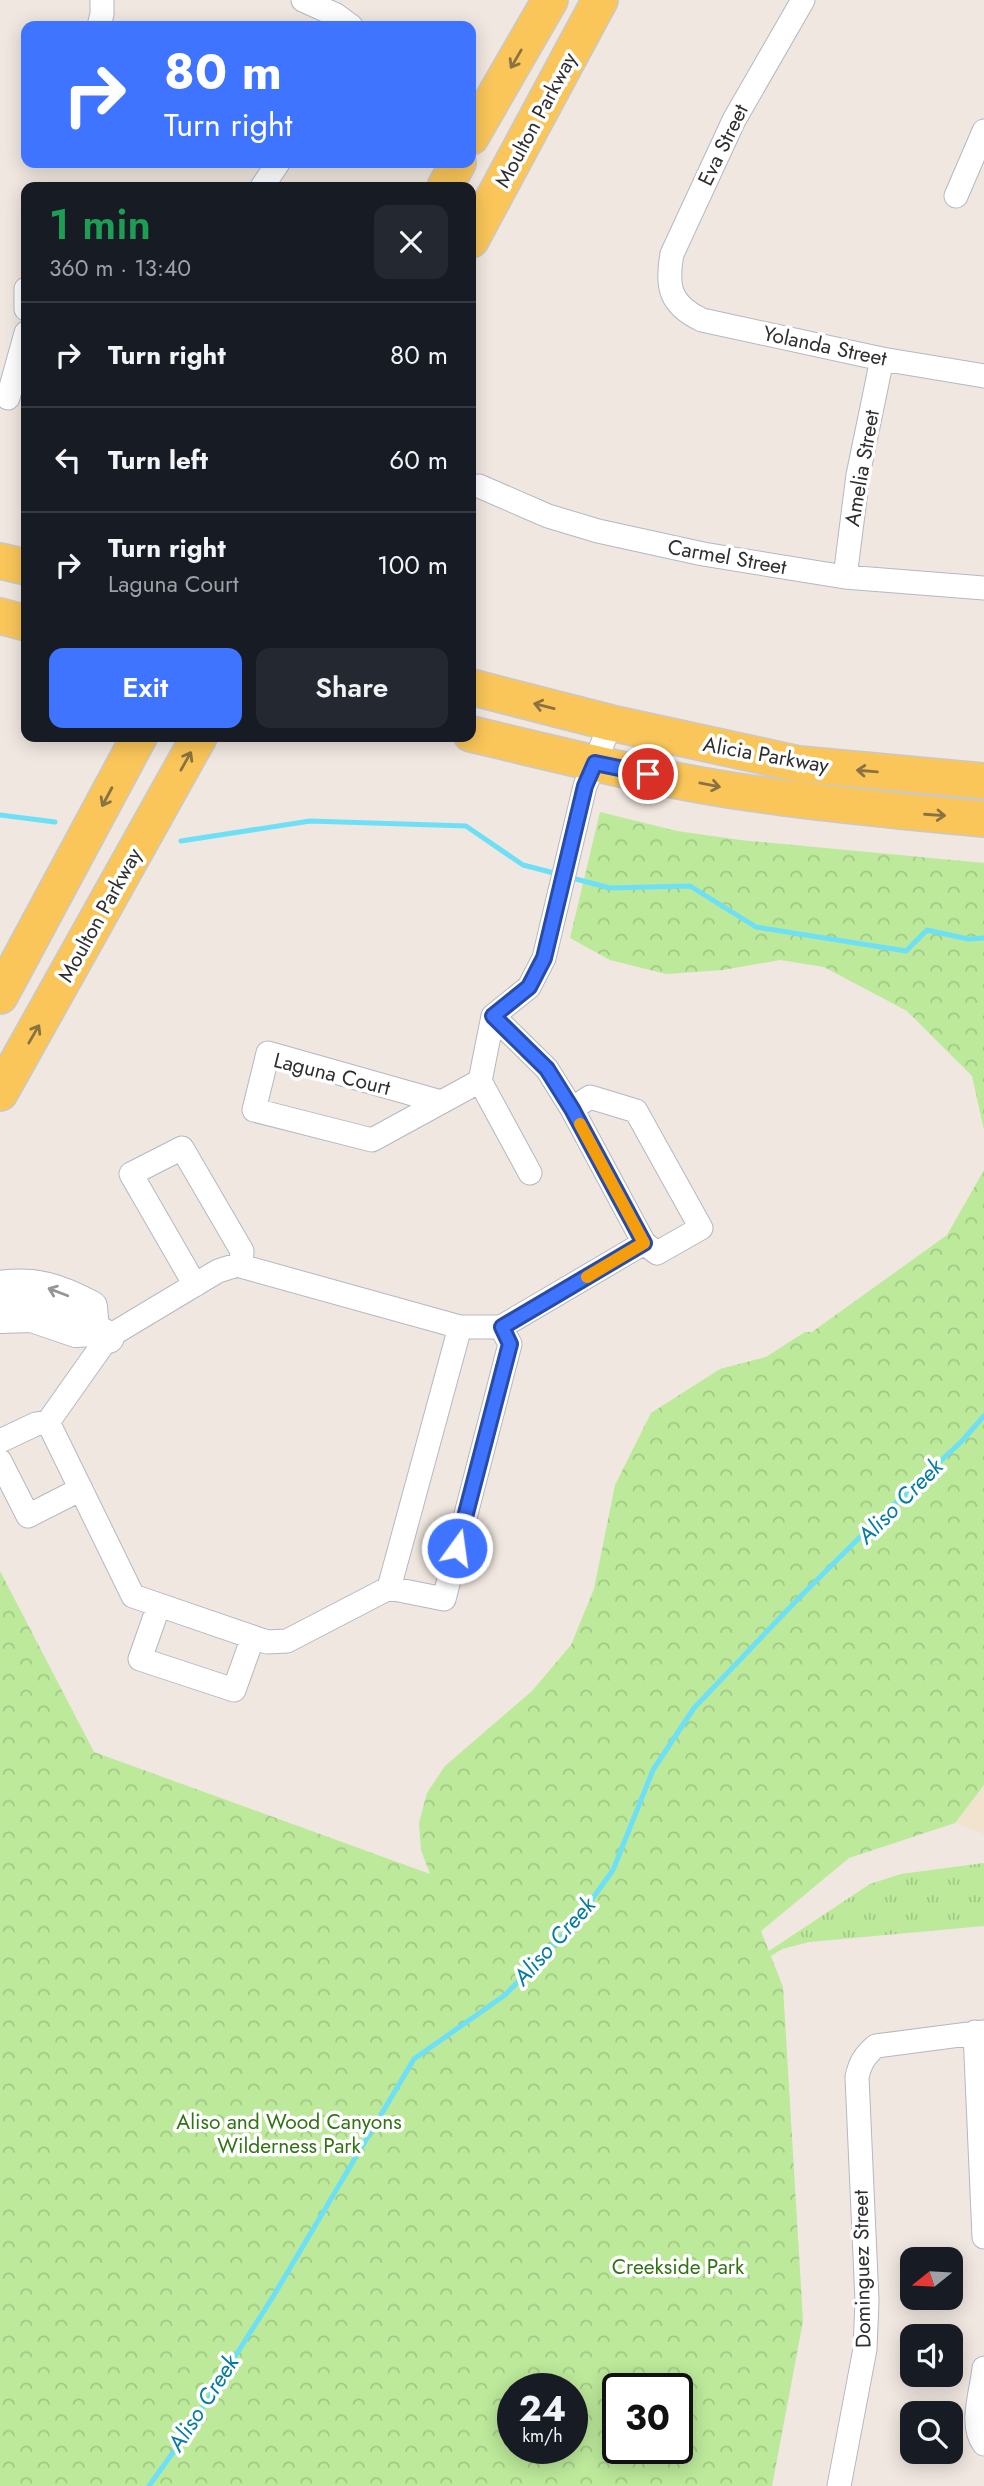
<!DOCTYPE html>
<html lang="en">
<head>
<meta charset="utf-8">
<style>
	body { margin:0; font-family:Jost,sans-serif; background:#242831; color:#f1f3f6; height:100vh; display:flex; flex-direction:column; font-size:26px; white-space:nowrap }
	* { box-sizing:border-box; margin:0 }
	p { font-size:23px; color:#9ea1a6 }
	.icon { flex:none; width:38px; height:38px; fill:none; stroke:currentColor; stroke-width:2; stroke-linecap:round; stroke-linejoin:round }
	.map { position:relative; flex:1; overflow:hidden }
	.drawer { position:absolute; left:21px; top:182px; width:455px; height:560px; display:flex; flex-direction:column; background:#171b24; border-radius:14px; box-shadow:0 4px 18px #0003 }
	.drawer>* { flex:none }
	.banner { position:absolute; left:21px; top:21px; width:455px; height:147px; border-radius:14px; box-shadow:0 4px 18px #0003; background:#3e74ff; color:#fff; overflow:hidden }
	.needle { width:46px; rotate:252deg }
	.controls { position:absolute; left:900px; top:2247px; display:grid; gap:14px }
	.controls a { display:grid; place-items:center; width:63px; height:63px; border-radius:14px; background:#171b24; box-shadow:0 4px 18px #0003; font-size:35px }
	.speed { position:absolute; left:497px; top:2373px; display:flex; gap:14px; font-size:35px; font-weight:700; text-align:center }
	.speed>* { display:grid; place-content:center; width:91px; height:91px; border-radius:50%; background:#171b24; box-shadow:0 4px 18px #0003; line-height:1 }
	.speed small { font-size:18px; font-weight:400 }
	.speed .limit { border:4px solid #111; border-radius:10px; background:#fff; color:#111 }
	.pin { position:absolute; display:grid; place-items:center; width:60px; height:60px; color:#fff; margin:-30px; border:4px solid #fff; border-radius:50%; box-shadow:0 2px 7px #0007 }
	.me { position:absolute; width:77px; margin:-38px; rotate:14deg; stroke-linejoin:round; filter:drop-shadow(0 0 5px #0008) }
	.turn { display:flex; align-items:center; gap:24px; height:147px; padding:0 28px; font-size:32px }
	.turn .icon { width:91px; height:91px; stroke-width:2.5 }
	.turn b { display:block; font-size:49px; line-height:60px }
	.round { display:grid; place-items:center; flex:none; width:74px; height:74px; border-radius:14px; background:#242831 }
	.headline { display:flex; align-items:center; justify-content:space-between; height:119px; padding:0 28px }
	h1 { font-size:42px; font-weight:600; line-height:52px; color:#1e9e55 }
	.cta { display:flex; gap:14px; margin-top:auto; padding:14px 28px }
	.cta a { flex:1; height:80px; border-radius:14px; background:#3e74ff; color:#fff; font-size:28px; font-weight:600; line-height:80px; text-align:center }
	.cta a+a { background:#242831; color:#f1f3f6 }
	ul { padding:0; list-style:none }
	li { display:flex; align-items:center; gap:21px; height:105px; padding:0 28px; border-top:2px solid #363941 }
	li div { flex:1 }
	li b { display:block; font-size:26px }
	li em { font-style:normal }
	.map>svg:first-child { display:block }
	.education { fill:#f2e3cf }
	.grass { fill:url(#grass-tufts) }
	.forest { fill:url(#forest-crowns); fill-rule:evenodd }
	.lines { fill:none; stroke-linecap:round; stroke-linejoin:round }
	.stream { stroke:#6de0f7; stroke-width:5 }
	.street-casing { stroke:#b4b8c2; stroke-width:25 }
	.secondary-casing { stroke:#b4b8c2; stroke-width:34 }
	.primary-casing { stroke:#c9c9c9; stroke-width:38 }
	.street { stroke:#fff; stroke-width:23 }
	.secondary { stroke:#fff; stroke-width:32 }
	.primary { stroke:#fac65a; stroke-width:35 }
	.oneway { stroke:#8a7242 }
	.oneway2 { stroke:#969696 }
	.route-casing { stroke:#284ba6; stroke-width:18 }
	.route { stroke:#3e74ff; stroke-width:12 }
	.slow { stroke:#f59e0b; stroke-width:12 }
	.labels { text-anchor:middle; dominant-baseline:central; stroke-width:7; stroke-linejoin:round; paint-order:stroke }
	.street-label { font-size:21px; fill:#2e2e2e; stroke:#fff }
	.park-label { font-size:21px; fill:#327316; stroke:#fff }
	.water-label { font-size:23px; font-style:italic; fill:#057ca3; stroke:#fff }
</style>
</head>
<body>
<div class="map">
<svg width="984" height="2486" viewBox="0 0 984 2486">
	<defs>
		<pattern id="grass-tufts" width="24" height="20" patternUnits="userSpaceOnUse" patternTransform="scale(1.75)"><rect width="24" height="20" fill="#bce99a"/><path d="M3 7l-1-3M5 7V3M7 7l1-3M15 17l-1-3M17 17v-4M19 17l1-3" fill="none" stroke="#a2c885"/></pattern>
		<pattern id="forest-crowns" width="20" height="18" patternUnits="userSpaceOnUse" patternTransform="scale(1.75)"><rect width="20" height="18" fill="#bce99a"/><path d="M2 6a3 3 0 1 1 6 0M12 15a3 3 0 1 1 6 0" fill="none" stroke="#a2c885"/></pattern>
	</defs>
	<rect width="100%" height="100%" fill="#f0e7e0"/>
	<!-- education -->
	<path class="education" d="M 984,1785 L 984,1834 L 955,1823 Z"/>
	<!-- grass -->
	<path class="grass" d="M 984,1863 L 984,1926 L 809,1942 L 782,1949 L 765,1960 L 674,2486 L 752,1962 L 870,1884 L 901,1874 Z"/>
	<!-- forest -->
	<path class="forest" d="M 600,812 L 677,831 L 740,840 L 984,863 L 984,1130 L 972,1076 L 907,1011 L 824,967 L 780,960 L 723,970 L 666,974 L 610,960 L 570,938 Z
		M 984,1170 L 984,1785 L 955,1823 L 849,1858 L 761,1931 L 783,1987 L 803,2321 L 772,2486 L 0,2486 L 0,1571 L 94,1752 L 430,1874 L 421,1850 L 419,1823 L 427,1793 L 445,1766 L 532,1691 L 571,1645 L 594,1589 L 615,1485 L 651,1413 L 720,1369 L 766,1357 L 805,1332 L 812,1332 L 947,1235 ZM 513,2389 L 572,2389 L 572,2448 L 513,2448 ZM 618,2389 L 677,2389 L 677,2448 L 618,2448 Z"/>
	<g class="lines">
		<!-- stream -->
		<path class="stream" d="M 0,815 L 55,822
			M 181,841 L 310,821 L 466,826 L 523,865 L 558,874
			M 568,877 L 610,888 L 690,886 L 756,927 L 906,951 L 927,930 L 968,939 L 984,938
			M 149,2486 L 184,2437 L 274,2295 L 414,2059 L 505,1995 L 575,1923 L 613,1870 L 653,1770 L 694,1708 L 796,1601 L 872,1525 L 962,1441 L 984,1416"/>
		<defs>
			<path id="street" d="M 303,0 L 336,15 L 351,26
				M 803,0 L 734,120 L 672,254 C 666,287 670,305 702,320 L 882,359 L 984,376
				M 99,26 L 102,14 L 102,0
				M 262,187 L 278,163
				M 956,196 L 984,131
				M 26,289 L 26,309
				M 8,398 L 26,333
				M 479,486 L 548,516 L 598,531 L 703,554 L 845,577 L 984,588
				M 845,577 L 858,475 L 882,359
				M 493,1016 L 547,1069 L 572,1109 L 644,1243
				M 480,1081 L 530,1173
				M 441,1102 L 268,1053 L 254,1110 L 372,1140 L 480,1081 L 493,1016 L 529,987 L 544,958 L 585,786 L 611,723
				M 237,1265 L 460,1327 L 501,1327 L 510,1344 L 444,1599 L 389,1588 L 287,1641 L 267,1642 L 133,1596 L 48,1422 L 108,1337 L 218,1271 Z
				M 195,1285 L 131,1174 L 182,1148 L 242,1251 L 241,1266
				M 501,1327 L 644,1243 L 657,1253 L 701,1228 L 636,1111 L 590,1097 L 572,1109
				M 0,1441 L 36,1424 L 48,1422
				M 0,1461 L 28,1516 L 81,1489
				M 389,1588 L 460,1327
				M 159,1605 L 140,1659 L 234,1690 L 253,1637
				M 975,2032 L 984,2237
				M 984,2368 C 982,2391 969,2424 984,2444
				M 839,2486 L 865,2349 L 867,2301 L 857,2077 C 860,2063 865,2055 876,2046 L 984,2032"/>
			<path id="secondary" d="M 0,1287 C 36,1282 59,1290 91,1307 L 93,1330
				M 0,1317 L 32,1316 L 76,1331 L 93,1330 L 108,1337"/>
			<path id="primary" d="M 471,137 L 550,0
				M 445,187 L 458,163
				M 471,240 L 600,0
				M 0,561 L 26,567
				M 0,616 L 26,623
				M 471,687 L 611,723 L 799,764 L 984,781
				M 471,734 C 565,756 661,781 757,794 C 832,805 908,812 984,819
				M 0,996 L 139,737
				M 0,1093 L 199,737"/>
		</defs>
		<!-- street casing -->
		<use href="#street" class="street-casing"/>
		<!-- secondary casing -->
		<use href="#secondary" class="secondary-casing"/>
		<!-- primary casing -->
		<use href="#primary" class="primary-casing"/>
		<!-- street -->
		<use href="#street" class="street"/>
		<!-- secondary -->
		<use href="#secondary" class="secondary"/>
		<!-- primary -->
		<use href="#primary" class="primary"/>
	</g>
	<!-- one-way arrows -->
	<defs><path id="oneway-shaft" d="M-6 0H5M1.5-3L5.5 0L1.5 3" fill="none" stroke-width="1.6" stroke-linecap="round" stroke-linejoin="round" transform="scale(1.75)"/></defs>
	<g class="oneway">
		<use href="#oneway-shaft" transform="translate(516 59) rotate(120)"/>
		<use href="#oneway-shaft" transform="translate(544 706) rotate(-166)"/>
		<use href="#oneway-shaft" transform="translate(186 761) rotate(-61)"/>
		<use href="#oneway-shaft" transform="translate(867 771) rotate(-175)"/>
		<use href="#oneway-shaft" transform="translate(710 785) rotate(11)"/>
		<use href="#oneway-shaft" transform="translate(107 797) rotate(118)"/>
		<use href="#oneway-shaft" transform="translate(935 815) rotate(4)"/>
		<use href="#oneway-shaft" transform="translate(34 1034) rotate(-60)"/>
	</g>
	<use class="oneway2" href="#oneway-shaft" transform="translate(58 1292) rotate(-159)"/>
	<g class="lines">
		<defs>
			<path id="route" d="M 457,1548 L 510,1344 L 502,1327 L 644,1243 L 572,1109 L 547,1069 L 493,1016 L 529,987 L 544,958 L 585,786 L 595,763 L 648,774"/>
		</defs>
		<!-- route casing -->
		<use href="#route" class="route-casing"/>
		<!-- route -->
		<use href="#route" class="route"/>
		<!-- slow -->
		<path class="slow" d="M 580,1124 L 644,1243 L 587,1277"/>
	</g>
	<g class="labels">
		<!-- street labels -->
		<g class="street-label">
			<text transform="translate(536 120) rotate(-62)">Moulton Parkway</text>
			<text transform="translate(723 145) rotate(-64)">Eva Street</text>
			<text transform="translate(825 346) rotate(12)">Yolanda Street</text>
			<text transform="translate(862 468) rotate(-80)">Amelia Street</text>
			<text transform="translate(727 557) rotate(10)">Carmel Street</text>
			<text transform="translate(766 755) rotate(10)">Alicia Parkway</text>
			<text transform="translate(100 915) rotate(-61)">Moulton Parkway</text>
			<text transform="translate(332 1074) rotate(14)">Laguna Court</text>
			<text transform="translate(862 2269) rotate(-91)">Dominguez Street</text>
		</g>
		<!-- park labels -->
		<g class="park-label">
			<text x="289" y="2122">Aliso and Wood Canyons<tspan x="289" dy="24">Wilderness Park</tspan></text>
			<text x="678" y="2267">Creekside Park</text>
		</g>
		<!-- water labels -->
		<g class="water-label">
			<text transform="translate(900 1501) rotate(-45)">Aliso Creek</text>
			<text transform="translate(554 1941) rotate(-48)">Aliso Creek</text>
			<text transform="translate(203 2403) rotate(-57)">Aliso Creek</text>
		</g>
	</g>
</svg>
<div class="controls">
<a><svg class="needle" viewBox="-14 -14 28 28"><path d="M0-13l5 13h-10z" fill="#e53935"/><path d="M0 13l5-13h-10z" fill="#9ea1a6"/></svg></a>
<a><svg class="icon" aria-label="sound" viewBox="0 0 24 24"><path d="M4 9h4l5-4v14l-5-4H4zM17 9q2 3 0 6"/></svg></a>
<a><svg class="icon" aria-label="search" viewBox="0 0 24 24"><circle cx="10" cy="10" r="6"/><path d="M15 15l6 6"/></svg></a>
</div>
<div class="speed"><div>24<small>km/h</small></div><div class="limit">30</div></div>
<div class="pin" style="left:648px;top:774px;background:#d93025"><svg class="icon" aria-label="arrive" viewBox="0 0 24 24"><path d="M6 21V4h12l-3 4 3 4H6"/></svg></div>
<svg class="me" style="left:457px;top:1548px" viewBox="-20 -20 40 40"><circle r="17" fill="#3e74ff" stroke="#fff" stroke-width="3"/><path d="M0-11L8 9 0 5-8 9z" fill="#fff"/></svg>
<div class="banner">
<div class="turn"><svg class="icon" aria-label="right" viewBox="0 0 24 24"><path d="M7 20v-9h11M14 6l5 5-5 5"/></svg><div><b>80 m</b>Turn right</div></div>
</div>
<section class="drawer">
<div class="headline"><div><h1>1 min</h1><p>360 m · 13:40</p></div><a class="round"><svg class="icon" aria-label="close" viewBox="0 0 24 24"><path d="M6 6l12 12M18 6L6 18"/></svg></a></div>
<ul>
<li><svg class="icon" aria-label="right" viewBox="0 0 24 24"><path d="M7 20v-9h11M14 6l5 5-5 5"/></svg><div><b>Turn right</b></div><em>80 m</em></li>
<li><svg class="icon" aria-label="left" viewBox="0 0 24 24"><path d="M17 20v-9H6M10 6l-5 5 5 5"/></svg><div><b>Turn left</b></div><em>60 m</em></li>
<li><svg class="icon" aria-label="right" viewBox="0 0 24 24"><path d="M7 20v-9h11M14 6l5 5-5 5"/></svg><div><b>Turn right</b><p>Laguna Court</p></div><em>100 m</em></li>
</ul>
<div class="cta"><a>Exit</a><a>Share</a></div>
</section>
</div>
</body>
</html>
